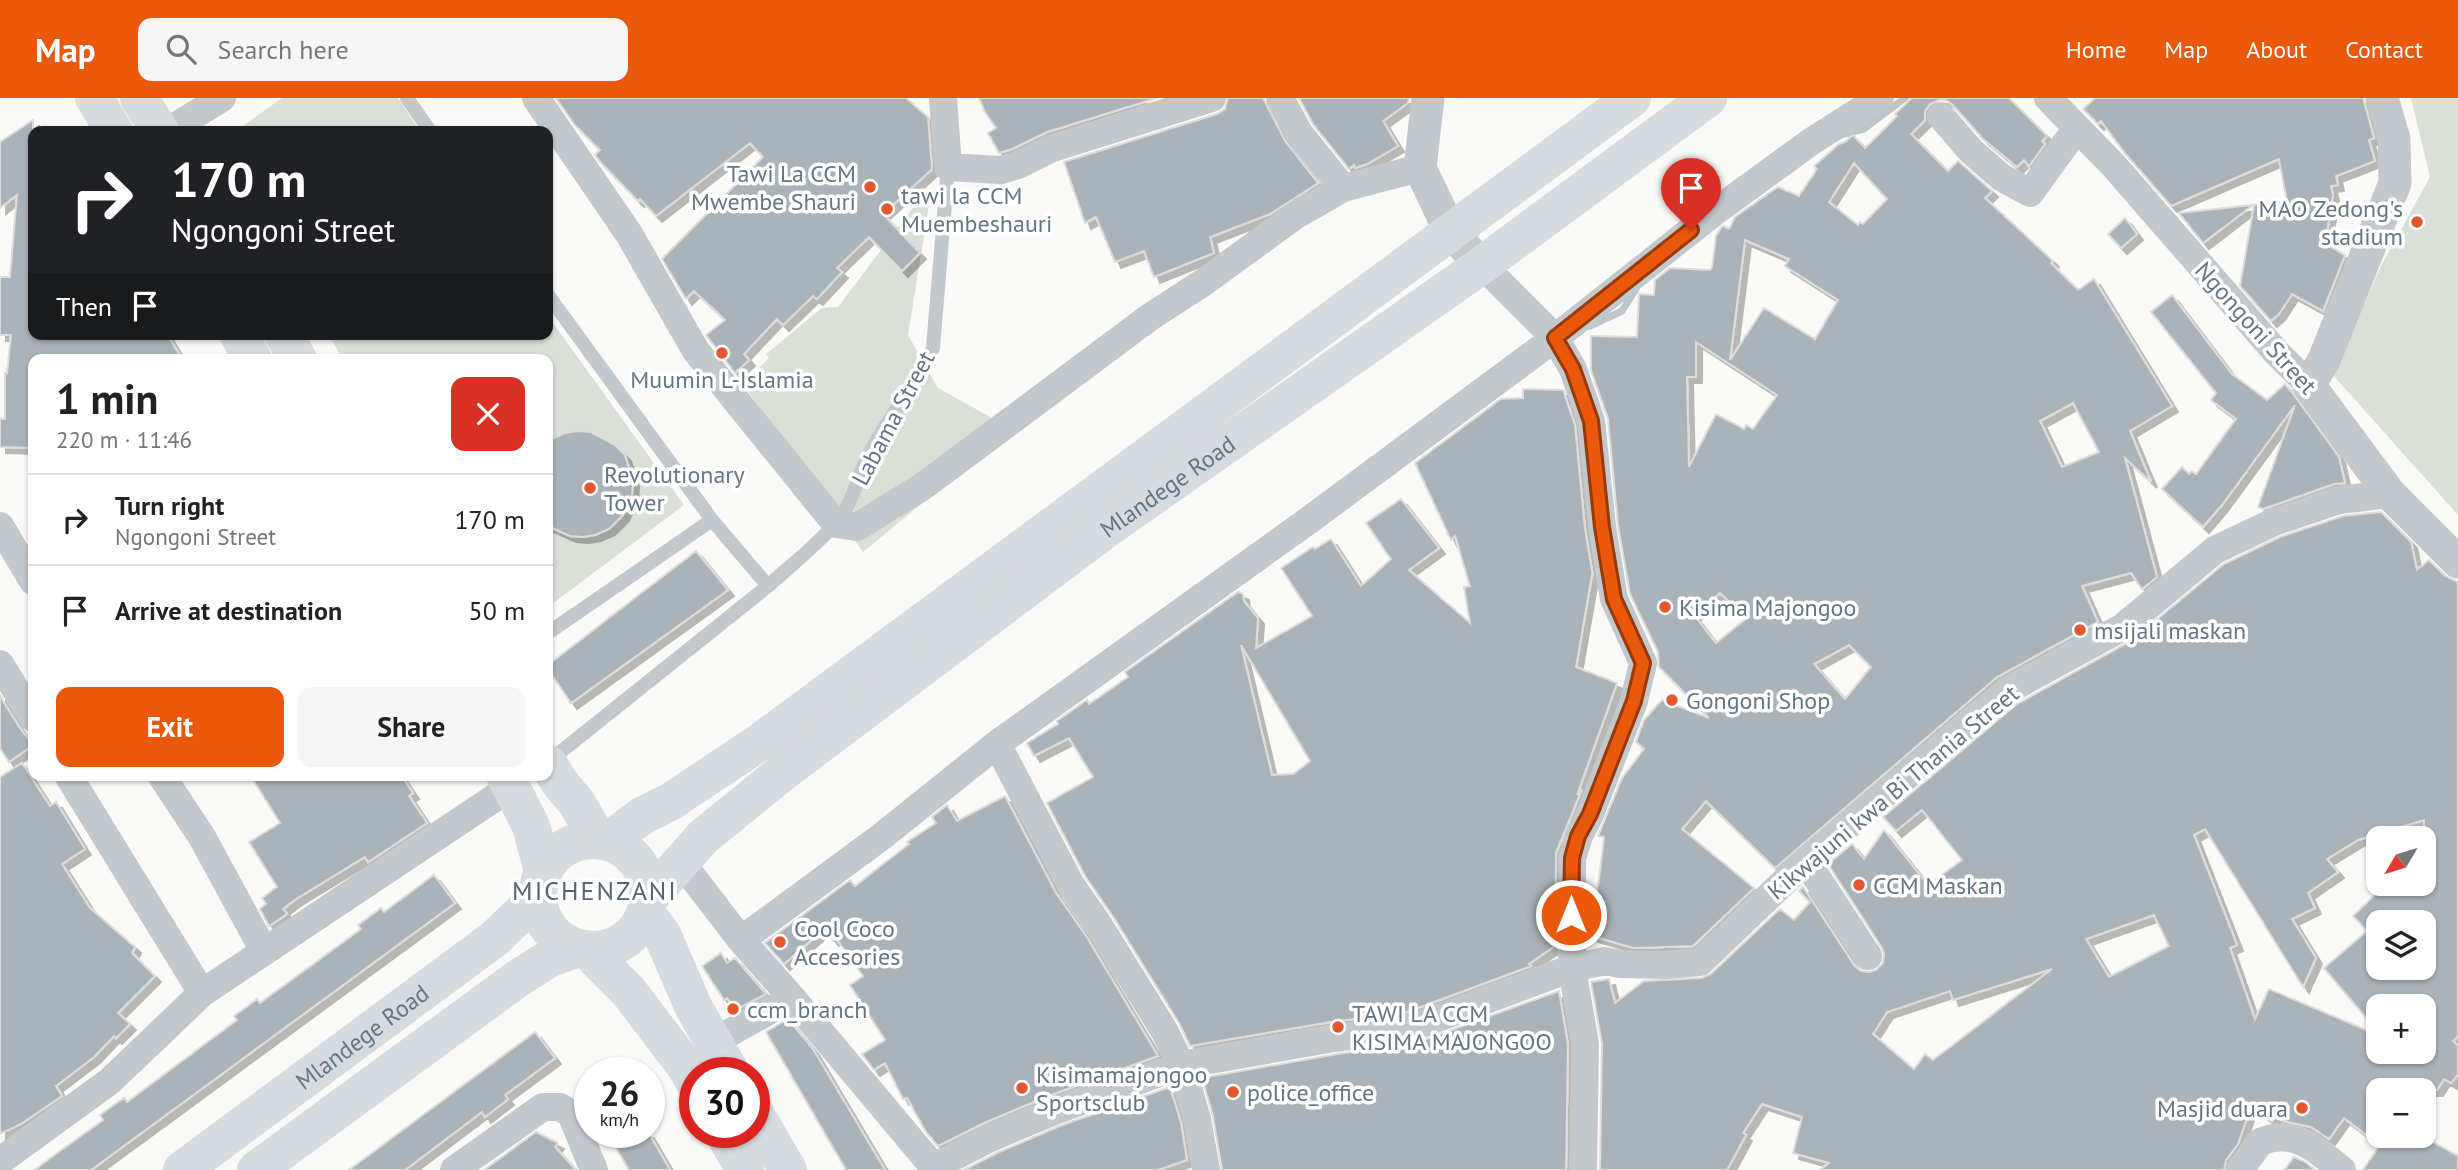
<!DOCTYPE html>
<html lang="en">
<head>
<meta charset="utf-8">
<style>
	body { margin:0; font-family:"PT Sans",sans-serif; background:#f6f6f6; color:#222; height:100vh; display:flex; flex-direction:column; font-size:26px; white-space:nowrap }
	* { box-sizing:border-box; margin:0 }
	p { font-size:23px; color:#767676 }
	.icon { flex:none; width:38px; height:38px; fill:none; stroke:currentColor; stroke-width:2; stroke-linecap:round; stroke-linejoin:round }
	.map { position:relative; flex:1; overflow:hidden }
	.sheet { position:absolute; left:28px; top:256px; width:525px; height:427px; display:flex; flex-direction:column; background:#fff; border-radius:14px; box-shadow:0 2px 5px #0004 }
	.sheet>* { flex:none }
	.guide { position:absolute; left:28px; top:28px; width:525px; height:214px; border-radius:14px; box-shadow:0 2px 5px #0004; background:#202124; color:#fff; overflow:hidden }
	.needle { width:46px; rotate:232deg }
	.tools { position:absolute; left:2366px; top:728px; display:grid; gap:14px }
	.tools a { display:grid; place-items:center; width:70px; height:70px; border-radius:14px; background:#fff; box-shadow:0 2px 5px #0004; font-size:35px }
	.speed { position:absolute; left:574px; top:959px; display:flex; gap:14px; font-size:35px; font-weight:700; text-align:center }
	.speed>* { display:grid; place-content:center; width:91px; height:91px; border-radius:50%; background:#fff; box-shadow:0 2px 5px #0004; line-height:1 }
	.speed small { font-size:18px; font-weight:400 }
	.speed .limit { border:10px solid #d22; background:#fff; color:#111 }
	.pin { position:absolute; display:grid; place-items:center; width:60px; height:60px; color:#fff; margin:-72px -30px; border-radius:50% 50% 50% 0; rotate:-45deg; box-shadow:0 0 7px #0007 }
	.pin .icon { rotate:45deg }
	.me { position:absolute; width:77px; margin:-38px; rotate:0deg; stroke-linejoin:round; filter:drop-shadow(0 0 5px #0008) }
	.turn { display:flex; align-items:center; gap:24px; height:147px; padding:0 28px; font-size:32px }
	.turn .icon { width:91px; height:91px; stroke-width:2.5 }
	.turn b { display:block; font-size:49px; line-height:60px }
	.then { display:flex; align-items:center; height:66px; padding:0 28px; background:#0003; gap:14px; font-size:26px }
	.round { display:grid; place-items:center; flex:none; width:74px; height:74px; border-radius:14px; background:#f6f6f6 }
	.head { display:flex; align-items:center; justify-content:space-between; height:119px; padding:0 28px }
	h1 { font-size:42px; font-weight:600; line-height:52px }
	.primary-button { display:flex; gap:14px; margin-top:auto; padding:14px 28px }
	.primary-button a { flex:1; height:80px; border-radius:14px; background:#ea580c; color:#fff; font-size:28px; font-weight:600; line-height:80px; text-align:center }
	.primary-button a+a { background:#f6f6f6; color:#222 }
	ul { padding:0; list-style:none }
	li { display:flex; align-items:center; gap:21px; height:91px; padding:0 28px; border-top:2px solid #e0e0e0 }
	li div { flex:1 }
	li b { display:block; font-size:26px }
	li em { font-style:normal }
	header { display:flex; align-items:center; gap:42px; box-sizing:border-box; height:98px; padding:0 35px; background:#ea580c; color:#fff }
	header strong { font-size:33px }
	nav { display:flex; gap:38px; margin-inline-start:auto; font-size:24px }
	.search { width:490px; height:63px; background:#f6f6f6; display:flex; align-items:center; gap:18px; box-sizing:border-box; padding:0 24px; border-radius:14px; color:#767676; font-size:26px }
	.map>svg:first-child { display:block }
	.green { fill:#dadfd7 }
	.lines { fill:none; stroke-linecap:round; stroke-linejoin:round }
	.stream { stroke:#bbc7cb; stroke-width:7 }
	.building { fill:#aab3b9; stroke:#dcdcda; stroke-width:2; fill-rule:evenodd; filter:url(#shadow) }
	.service { stroke:#c3c8cc; stroke-width:14 }
	.minor { stroke:#c3c8cc; stroke-width:28 }
	.tertiary { stroke:#c3c8cc; stroke-width:33 }
	.primary { stroke:#d6dbdf; stroke-width:38 }
	.route-casing { stroke:#983908; stroke-width:18 }
	.route { stroke:#ea580c; stroke-width:12 }
	.poi-dot { fill:#e4572e; stroke:#fff; stroke-width:2.5 }
	.labels { text-anchor:middle; dominant-baseline:central; stroke-width:7; stroke-linejoin:round; paint-order:stroke }
	.poi-label { font-size:24px; fill:#657683; stroke:#fff; text-anchor:start }
	.street-label { font-size:24px; fill:#657683; stroke:#fff }
	.neighbourhood-label { font-size:26px; letter-spacing:2px; fill:#57646e; stroke:#fff }
</style>
</head>
<body>
<header>
<strong>Map</strong>
<div class="search"><svg class="icon" aria-label="search" viewBox="0 0 24 24"><circle cx="10" cy="10" r="6"/><path d="M15 15l6 6"/></svg>Search here</div>
<nav><a>Home</a><a>Map</a><a>About</a><a>Contact</a></nav>
</header>
<div class="map">
<svg width="2458" height="1072" viewBox="0 0 2458 1072">
	<defs>
		<filter id="shadow"><feDropShadow dx="6" dy="6" stdDeviation="0" flood-color="#0004"/></filter>
	</defs>
	<rect width="100%" height="100%" fill="#fafaf8"/>
	<!-- green -->
	<path class="green" d="M 282,0 L 398,0 L 420,33 L 236,33 Z
		M 2411,0 L 2458,0 L 2458,417 L 2333,277 L 2381,168 L 2430,79 Z
		M 930,100 L 908,237 L 938,290 L 1012,331 L 863,454 L 743,286 L 769,260 L 766,256 L 822,210 L 838,209 L 918,103 Z
		M 548,218 L 684,407 L 548,509 L 548,261 L 343,261 L 328,236 L 548,236 Z"/>
	<g class="lines">
		<!-- stream -->
		<path class="stream" d="M 1845,36 L 1864,31 L 1905,0
			M 1590,228 L 1622,213 L 1636,191"/>
	</g>
	<!-- building -->
	<path class="building" d="M 556,0 L 906,0 L 928,19 L 932,71 L 883,116 L 920,155 L 902,173 L 869,139 L 837,170 L 842,174 L 817,201 L 813,198 L 783,227 L 777,221 L 744,256 L 749,262 L 735,275 L 706,237 L 725,222 L 694,193 L 686,201 L 662,161 L 763,59 L 750,45 L 656,118 L 640,101 L 638,103 L 602,66 L 595,57 L 600,52 L 574,26 Z
		M 979,0 L 1157,0 L 1047,34 L 1012,51 L 999,55 L 988,35 L 996,30 L 985,14 Z
		M 1228,0 L 1263,0 L 1285,43 L 1318,85 L 1270,116 L 1210,139 L 1214,155 L 1154,179 L 1144,153 L 1115,164 L 1096,119 L 1085,125 L 1064,64 L 1217,16 L 1225,11 Z
		M 1299,0 L 1409,0 L 1408,5 L 1383,23 L 1398,48 L 1367,66 L 1355,70 L 1354,67 L 1349,71 L 1313,26 Z
		M 1912,0 L 2009,0 L 2047,38 L 2042,43 L 2045,46 L 2029,68 L 2024,62 L 2017,69 L 1983,41 L 1953,7 L 1946,2 L 1939,2 L 1930,6 L 1925,13 L 1925,22 L 1911,36 L 1948,73 L 1958,63 L 1992,93 L 1985,100 L 2053,163 L 2051,165 L 2078,192 L 2094,181 L 2172,308 L 2130,333 L 2151,384 L 2125,360 L 2157,479 L 2142,491 L 2131,475 L 2082,488 L 2098,524 L 1997,579 L 1775,770 L 1706,703 L 1682,731 L 1754,790 L 1693,848 L 1634,850 L 1592,838 L 1604,739 L 1598,738 L 1622,680 L 1644,651 L 1636,644 L 1644,622 L 1662,602 L 1709,620 L 1659,569 L 1658,554 L 1630,496 L 1618,427 L 1608,321 L 1591,272 L 1591,238 L 1637,239 L 1639,196 L 1654,197 L 1655,182 L 1670,170 L 1709,172 L 1712,170 L 1716,138 L 1721,130 L 1723,128 L 1729,131 L 1735,119 L 1778,89 L 1799,98 L 1817,71 L 1814,68 L 1839,46 L 1845,44 L 1853,37 L 1865,50 L 1897,18 L 1895,16 ZM 1854,65 L 1887,101 L 1863,126 L 1860,124 L 1858,127 L 1829,104 ZM 1745,142 L 1789,161 L 1785,168 L 1838,202 L 1815,241 L 1764,210 L 1730,262 ZM 1696,244 L 1777,297 L 1753,331 L 1746,327 L 1744,331 L 1716,316 L 1689,369 L 1687,279 L 1696,279 ZM 2073,305 L 2099,354 L 2062,369 L 2040,323 ZM 1720,495 L 1747,520 L 1716,545 L 1694,517 ZM 1849,547 L 1871,569 L 1845,601 L 1814,566 Z
		M 2095,0 L 2363,0 L 2374,40 L 2369,42 L 2375,63 L 2336,78 L 2338,87 L 2331,88 L 2333,97 L 2325,146 L 2345,157 L 2323,213 L 2292,196 L 2279,216 L 2271,223 L 2240,188 L 2254,107 L 2287,104 L 2279,61 L 2171,108 L 2124,54 L 2101,23 L 2098,26 L 2083,11 Z
		M 33,22 L 33,236 L 167,236 L 182,261 L 33,261 L 33,350 L 0,349 L 0,321 L 5,321 L 5,275 L 7,275 L 11,237 L 0,237 L 0,179 L 10,179 L 17,97 L 0,110 L 0,44 Z
		M 2253,107 L 2203,145 L 2179,115 Z
		M 2125,120 L 2137,136 L 2121,150 L 2108,136 Z
		M 2172,197 L 2232,276 L 2267,302 L 2285,286 L 2291,293 L 2339,359 L 2345,385 L 2334,386 L 2263,411 L 2258,409 L 2295,307 L 2222,407 L 2203,429 L 2162,391 L 2182,369 L 2189,376 L 2192,373 L 2196,376 L 2236,321 L 2211,302 L 2216,295 L 2151,214 Z
		M 1523,291 L 1563,292 L 1575,327 L 1585,431 L 1593,479 L 1592,477 L 1576,569 L 1617,585 L 1577,697 L 1582,691 L 1556,755 L 1555,848 L 1529,866 L 1531,868 L 1407,914 L 1331,924 L 1190,948 L 1179,925 L 1114,820 L 1085,778 L 1047,705 L 1093,679 L 1069,640 L 1034,658 L 1027,645 L 1058,626 L 1057,623 L 1087,602 L 1089,606 L 1128,579 L 1125,574 L 1238,494 L 1243,496 L 1244,503 L 1258,520 L 1256,550 L 1312,518 L 1281,470 L 1313,449 L 1315,451 L 1331,441 L 1361,488 L 1391,461 L 1366,425 L 1401,401 L 1439,450 L 1409,472 L 1470,525 L 1464,489 L 1470,488 L 1455,438 L 1451,442 L 1415,365 L 1501,301 L 1523,300 ZM 1241,547 L 1310,663 L 1293,676 L 1272,677 Z
		M 577,333 L 591,334 L 615,347 L 625,357 L 633,383 L 632,397 L 623,417 L 609,431 L 595,437 L 583,439 L 570,438 L 548,428 L 548,343 L 565,335 Z
		M 2381,414 L 2411,444 L 2417,472 L 2429,462 L 2445,478 L 2458,484 L 2458,938 L 2453,943 L 2458,948 L 2458,976 L 2451,985 L 2444,981 L 2437,992 L 2378,992 L 2378,1046 L 2344,1020 L 2329,1041 L 2311,1029 L 2283,1023 L 2276,1017 L 2272,1023 L 2251,1008 L 2238,1046 L 2226,1062 L 2224,1072 L 1820,1072 L 1829,1065 L 1793,1055 L 1802,1019 L 1762,1006 L 1743,1035 L 1746,1037 L 1727,1072 L 1600,1072 L 1602,946 L 1591,884 L 1609,881 L 1615,905 L 1644,883 L 1702,880 L 1711,876 L 1780,811 L 1794,822 L 1810,804 L 1799,793 L 1803,789 L 1854,867 L 1861,873 L 1870,874 L 1876,872 L 1883,865 L 1884,856 L 1882,850 L 1828,766 L 1852,746 L 1864,761 L 1884,732 L 1928,787 L 1962,762 L 1922,712 L 1896,733 L 1883,719 L 2017,606 L 2131,543 L 2224,466 L 2280,439 L 2343,418 ZM 2424,722 L 2424,786 L 2386,786 L 2353,818 L 2367,833 L 2324,870 L 2378,934 L 2378,908 L 2424,908 L 2424,954 L 2378,954 L 2378,937 L 2269,891 L 2255,921 L 2230,850 L 2237,847 L 2194,737 L 2205,731 L 2303,889 L 2316,860 L 2292,821 L 2315,810 L 2308,795 L 2338,774 L 2327,761 L 2358,742 ZM 2154,817 L 2169,848 L 2109,879 L 2086,841 ZM 2378,824 L 2424,824 L 2424,870 L 2378,870 ZM 2052,871 L 1933,962 L 1925,956 L 1914,971 L 1873,936 L 1887,914 L 1950,893 L 1953,902 Z
		M 696,453 L 728,492 L 571,605 L 548,571 L 548,567 Z
		M 0,598 L 19,629 L 33,647 L 9,664 L 0,650 Z
		M 22,665 L 50,708 L 56,704 L 85,751 L 62,766 L 90,810 L 135,849 L 132,855 L 155,878 L 118,915 L 130,926 L 116,940 L 114,938 L 94,959 L 56,988 L 62,998 L 21,1026 L 0,1036 L 0,679 Z
		M 250,677 L 401,677 L 413,695 L 409,698 L 427,725 L 368,764 L 365,759 L 296,801 L 283,811 L 287,816 L 269,828 L 260,811 L 266,806 L 262,800 L 277,789 L 249,744 L 280,725 Z
		M 1005,698 L 1056,795 L 1086,838 L 1158,958 L 1048,998 L 984,1025 L 938,1048 L 926,1034 L 907,1000 L 903,1001 L 885,965 L 874,972 L 862,956 L 885,942 L 850,887 L 863,878 L 836,840 L 833,842 L 824,831 L 784,866 L 765,845 L 850,782 L 855,788 L 909,746 L 907,744 L 936,725 L 932,719 L 947,707 L 957,723 Z
		M 434,777 L 455,805 L 91,1072 L 34,1072 L 103,1022 L 100,1017 L 124,1000 L 127,1004 L 237,922 L 234,918 L 257,901 L 260,905 L 361,831 L 358,827 L 381,810 L 384,814 Z
		M 721,855 L 727,865 L 735,860 L 766,896 L 735,912 L 727,900 L 724,902 L 702,868 Z
		M 1559,893 L 1568,947 L 1566,1072 L 1222,1072 L 1213,1018 L 1202,980 L 1337,956 L 1413,946 Z
		M 788,921 L 813,951 L 885,1072 L 846,1072 L 766,934 Z
		M 535,934 L 555,960 L 505,997 L 508,1001 L 485,1019 L 482,1014 L 405,1072 L 349,1072 Z
		M 1170,989 L 1181,1025 L 1187,1062 L 1158,1072 L 964,1072 L 997,1055 L 1060,1028 Z
		M 536,1034 L 558,1045 L 555,1049 L 576,1072 L 484,1072 Z
		M 607,1034 L 648,1034 L 670,1072 L 629,1072 Z
		M 2386,1038 L 2422,1038 L 2458,1058 L 2458,1072 L 2363,1072 Z
		M 2294,1059 L 2305,1064 L 2315,1072 L 2284,1072 Z"/>
	<g class="lines">
		<!-- service -->
		<path class="service" d="M 407,0 L 430,33
			M 548,197 L 712,422 L 768,488 L 548,664
			M 768,488 C 790,468 816,448 836,425 C 852,407 856,383 866,362 C 885,323 914,289 933,250 L 948,69
			M 548,535 L 712,422"/>
		<!-- minor -->
		<path class="minor" d="M 536,0 L 629,136 L 696,253 L 836,426 L 857,429 L 922,389 L 1150,219 L 1204,184 L 1296,117 L 1343,90
			M 943,0 L 948,69 L 1001,72 L 1018,67 L 1050,51 L 1212,0
			M 1280,0 L 1299,35 L 1343,90 L 1420,70
			M 2048,0 L 2115,69 L 2276,254 L 2309,287
			M 1941,18 L 1971,53 L 2001,79 L 2030,95 L 2077,30
			M 168,33 L 222,0
			M 0,428 L 33,483
			M 0,566 L 33,620
			M 997,646 L 1071,787 L 1100,829 L 1165,934 L 1181,967 L 1197,1021 L 1206,1072
			M 68,677 L 202,895 L 511,689
			M 161,677 L 202,739 L 264,853
			M 1806,763 L 1868,858
			M 681,764 L 741,842 L 792,900
			M 741,842 L 881,739 L 997,646 L 1312,420 L 1555,240 L 1713,115 L 1812,43 L 1880,0
			M 713,944 L 792,900 L 936,1072
			M 0,1063 L 110,983 L 202,895
			M 934,1069 L 990,1040 L 1054,1013 L 1181,967 L 1334,940 L 1411,930 L 1572,870 L 1572,760 L 1579,738 L 1590,716 L 1634,603 L 1643,565 L 1614,501 L 1602,429 L 1591,323 L 1573,271 L 1555,240 L 1482,167
			M 454,1072 L 543,1009 L 560,1009 L 571,1016 L 594,1072
			M 1583,1072 L 1585,946 L 1572,870 L 1605,863 L 1620,866 L 1666,867 L 1700,864 L 1806,763 L 2008,592 L 2123,529 L 2215,452 L 2274,424 L 2339,402 L 2390,396
			M 2240,1072 L 2260,1044 C 2294,1029 2317,1052 2342,1072"/>
		<!-- tertiary -->
		<path class="tertiary" d="M 1428,0 L 1420,70 L 1451,135 L 1482,167
			M 2382,0 L 2394,41 L 2395,85 L 2324,262 L 2309,287 L 2390,396 L 2458,464"/>
		<!-- primary -->
		<g class="primary">
			<path d="M 94,0 L 114,33"/>
			<path d="M 139,0 L 160,33"/>
			<path d="M 238,236 L 253,261"/>
			<path d="M 283,236 L 298,261"/>
			<path d="M 548,666 L 560,685 L 576,704 L 598,741"/>
			<path d="M 505,677 L 531,728 L 543,773"/>
			<circle cx="593" cy="797" r="55"/>
			<path d="M 608,743 L 642,718 L 670,704 L 760,644 L 1632,0"/>
			<path id="s1" d="M 648,801 L 703,739 L 783,674 L 1102,434 L 1482,167 L 1708,0"/>
			<path d="M 646,816 L 662,836 L 693,908 L 731,975"/>
			<path d="M 586,851 L 629,894 L 686,969 L 695,985"/>
			<path d="M 754,1014 L 788,1072"/>
			<path d="M 723,1034 L 745,1072"/>
			<path id="s2" d="M 182,1072 L 494,841 L 538,799"/>
			<path d="M 256,1072 L 517,881 L 550,860 L 578,850"/>
		</g>
	</g>
	<g class="lines">
		<defs>
			<path id="route" d="M 1571,817 L 1572,760 L 1578,738 L 1590,716 L 1634,603 L 1643,565 L 1614,501 L 1602,429 L 1591,323 L 1573,271 L 1555,240 L 1691,132"/>
		</defs>
		<!-- route casing -->
		<use href="#route" class="route-casing"/>
		<!-- route -->
		<use href="#route" class="route"/>
	</g>
	<!-- markers -->
	<g class="poi-dot">
		<circle cx="870" cy="89" r="7"/>
		<circle cx="887" cy="111" r="7"/>
		<circle cx="2417" cy="124" r="7"/>
		<circle cx="722" cy="255" r="7"/>
		<circle cx="590" cy="390" r="7"/>
		<circle cx="1665" cy="509" r="7"/>
		<circle cx="2080" cy="532" r="7"/>
		<circle cx="1672" cy="602" r="7"/>
		<circle cx="1859" cy="787" r="7"/>
		<circle cx="780" cy="844" r="7"/>
		<circle cx="733" cy="911" r="7"/>
		<circle cx="1338" cy="929" r="7"/>
		<circle cx="1022" cy="990" r="7"/>
		<circle cx="1233" cy="994" r="7"/>
		<circle cx="2302" cy="1010" r="7"/>
	</g>
	<g class="labels">
		<!-- poi labels -->
		<g class="poi-label">
			<text x="856" y="75" text-anchor="end">Tawi La CCM<tspan x="856" dy="28">Mwembe Shauri</tspan></text>
			<text x="901" y="97">tawi la CCM<tspan x="901" dy="28">Muembeshauri</tspan></text>
			<text x="2403" y="110" text-anchor="end">MAO Zedong's<tspan x="2403" dy="28">stadium</tspan></text>
			<text x="722" y="281" text-anchor="middle">Muumin L-Islamia</text>
			<text x="604" y="376">Revolutionary<tspan x="604" dy="28">Tower</tspan></text>
			<text x="1679" y="509">Kisima Majongoo</text>
			<text x="2094" y="532">msijali maskan</text>
			<text x="1686" y="602">Gongoni Shop</text>
			<text x="1873" y="787">CCM Maskan</text>
			<text x="794" y="830">Cool Coco<tspan x="794" dy="28">Accesories</tspan></text>
			<text x="747" y="911">ccm_branch</text>
			<text x="1352" y="915">TAWI LA CCM<tspan x="1352" dy="28">KISIMA MAJONGOO</tspan></text>
			<text x="1036" y="976">Kisimamajongoo<tspan x="1036" dy="28">Sportsclub</tspan></text>
			<text x="1247" y="994">police_office</text>
			<text x="2288" y="1010" text-anchor="end">Masjid duara</text>
		</g>
		<!-- street labels -->
		<g class="street-label">
			<text transform="translate(2256 230) rotate(48)">Ngongoni Street</text>
			<text transform="translate(893 320) rotate(-62)">Labama Street</text>
			<text stroke="none"><textPath href="#s1" startOffset="665">Mlandege Road</textPath></text>
			<text transform="translate(1893 694) rotate(-40)">Kikwajuni kwa Bi Thania Street</text>
			<text stroke="none"><textPath href="#s2" startOffset="224">Mlandege Road</textPath></text>
		</g>
		<!-- neighbourhood labels -->
		<g class="neighbourhood-label">
			<text x="595" y="792">MICHENZANI</text>
		</g>
	</g>
</svg>
<div class="tools">
<a><svg class="needle" viewBox="-14 -14 28 28"><path d="M0-13l5 13h-10z" fill="#e53935"/><path d="M0 13l5-13h-10z" fill="#767676"/></svg></a>
<a><svg class="icon" aria-label="layers" viewBox="0 0 24 24"><path d="M12 4l9 5-9 5-9-5zM3 14l9 5 9-5"/></svg></a>
<a>+</a>
<a>−</a>
</div>
<div class="speed"><div>26<small>km/h</small></div><div class="limit">30</div></div>
<div class="pin" style="left:1691px;top:132px;background:#d93025"><svg class="icon" aria-label="arrive" viewBox="0 0 24 24"><path d="M6 21V4h12l-3 4 3 4H6"/></svg></div>
<svg class="me" style="left:1571px;top:817px" viewBox="-20 -20 40 40"><circle r="17" fill="#ea580c" stroke="#fff" stroke-width="3"/><path d="M0-11L8 9 0 5-8 9z" fill="#fff"/></svg>
<div class="guide">
<div class="turn"><svg class="icon" aria-label="right" viewBox="0 0 24 24"><path d="M7 20v-9h11M14 6l5 5-5 5"/></svg><div><b>170 m</b>Ngongoni Street</div></div>
<div class="then">Then<svg class="icon" aria-label="arrive" viewBox="0 0 24 24"><path d="M6 21V4h12l-3 4 3 4H6"/></svg></div>
</div>
<section class="sheet">
<div class="head"><div><h1>1 min</h1><p>220 m · 11:46</p></div><a class="round" style="background:#d93025;color:#fff"><svg class="icon" aria-label="close" viewBox="0 0 24 24"><path d="M6 6l12 12M18 6L6 18"/></svg></a></div>
<ul>
<li><svg class="icon" aria-label="right" viewBox="0 0 24 24"><path d="M7 20v-9h11M14 6l5 5-5 5"/></svg><div><b>Turn right</b><p>Ngongoni Street</p></div><em>170 m</em></li>
<li><svg class="icon" aria-label="arrive" viewBox="0 0 24 24"><path d="M6 21V4h12l-3 4 3 4H6"/></svg><div><b>Arrive at destination</b></div><em>50 m</em></li>
</ul>
<div class="primary-button"><a>Exit</a><a>Share</a></div>
</section>
</div>
</body>
</html>
